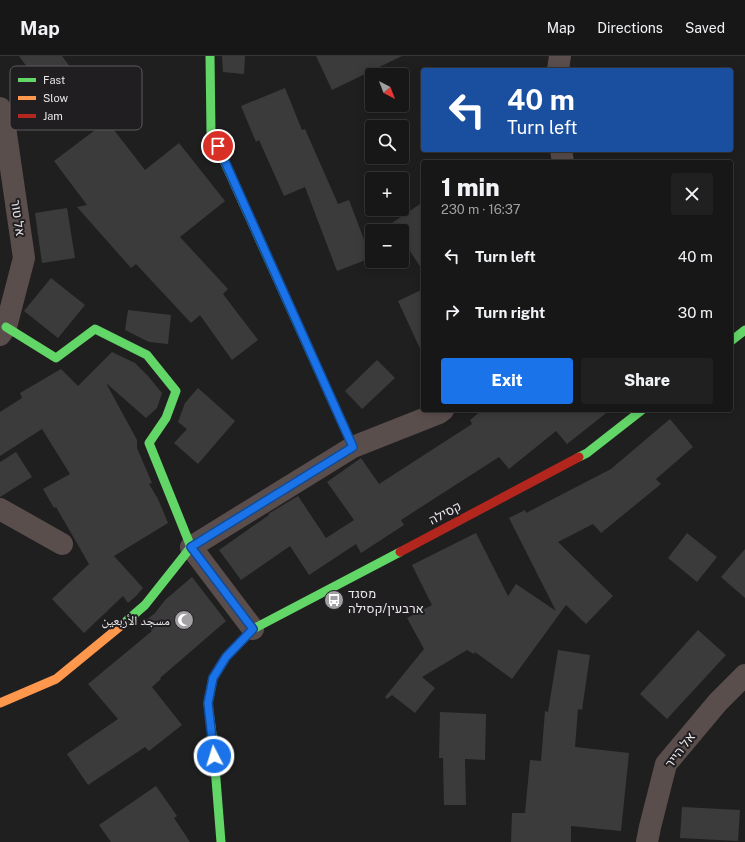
<!DOCTYPE html>
<html lang="en">
<head>
<meta charset="utf-8">
<style>
	body { margin:0; font-family:"Public Sans","Noto Naskh Arabic",Heebo,sans-serif; background:#212021; color:#f1f3f6; height:100vh; display:flex; flex-direction:column; font-size:15px; white-space:nowrap }
	* { box-sizing:border-box; margin:0 }
	p { font-size:13px; color:#9f9fa2 }
	.icon { flex:none; width:22px; height:22px; fill:none; stroke:currentColor; stroke-width:2; stroke-linecap:round; stroke-linejoin:round }
	.map { position:relative; flex:1; overflow:hidden }
	.sheet { position:absolute; left:421px; top:104px; width:312px; height:252px; display:flex; flex-direction:column; background:#181718; border-radius:4px; box-shadow:0 2px 10px #0003,0 0 0 1px #363637 }
	.sheet>* { flex:none }
	.banner { position:absolute; left:421px; top:12px; width:312px; height:84px; border-radius:4px; box-shadow:0 2px 10px #0003,0 0 0 1px #363637; background:#1a4fa0; color:#fff; overflow:hidden }
	.needle { width:26px; rotate:138deg }
	.fabs { position:absolute; left:365px; top:12px; display:grid; gap:8px }
	.fabs a { display:grid; place-items:center; width:44px; height:44px; border-radius:4px; background:#181718; box-shadow:0 2px 10px #0003,0 0 0 1px #363637; font-size:20px }
	.pin { position:absolute; display:grid; place-items:center; width:34px; height:34px; color:#fff; margin:-17px; border:2px solid #fff; border-radius:50%; box-shadow:0 1px 4px #0007 }
	.me { position:absolute; width:44px; margin:-22px; rotate:355deg; stroke-linejoin:round; filter:drop-shadow(0 0 3px #0008) }
	.turn { display:flex; align-items:center; gap:14px; height:84px; padding:0 20px; font-size:18px }
	.turn .icon { width:52px; height:52px; stroke-width:2.5 }
	.turn b { display:block; font-size:28px; line-height:34px }
	.round { display:grid; place-items:center; flex:none; width:42px; height:42px; border-radius:4px; background:#212021 }
	.overview { display:flex; align-items:center; justify-content:space-between; height:68px; padding:0 20px }
	h1 { font-size:24px; font-weight:800; line-height:30px }
	.button { display:flex; gap:8px; margin-top:auto; padding:8px 20px }
	.button a { flex:1; height:46px; border-radius:4px; background:#1a73e8; color:#fff; font-size:16px; font-weight:800; line-height:46px; text-align:center }
	.button a+a { background:#212021; color:#f1f3f6 }
	ul { padding:0; list-style:none }
	li { display:flex; align-items:center; gap:12px; height:56px; padding:0 20px }
	li div { flex:1 }
	li b { display:block; font-size:15px }
	li em { font-style:normal }
	header { display:flex; align-items:center; gap:24px; box-sizing:border-box; height:56px; padding:0 20px; background:#181718; border-bottom:1px solid #363637 }
	header strong { font-size:19px }
	nav { display:flex; gap:22px; margin-inline-start:auto; font-size:14px }
	.map>svg:first-child { display:block }
	.building { fill:#3c3b3c }
	.lines { fill:none; stroke-linecap:round; stroke-linejoin:round }
	.street { stroke:#5a4e4d; stroke-width:22 }
	.fast { stroke:#63d668; stroke-width:9 }
	.slow { stroke:#ff974d; stroke-width:9 }
	.jam { stroke:#b3261e; stroke-width:9 }
	.route-casing { stroke:#114b97; stroke-width:10 }
	.route { stroke:#1a73e8; stroke-width:7 }
	.labels { text-anchor:middle; dominant-baseline:central; stroke-width:4; stroke-linejoin:round; paint-order:stroke }
	.street-label { font-size:13px; fill:#e8e6e8; stroke:#201e21 }
	.poi-label { font-size:13px; fill:#e8e6e8; stroke:#201e21; text-anchor:start }
	.key { fill:#201e21; stroke:#5c5a5d; stroke-width:1 }
	.key-label { font-size:11px; fill:#e8e6e8 }
</style>
</head>
<body>
<header>
<strong>Map</strong>
<nav><a>Map</a><a>Directions</a><a>Saved</a></nav>
</header>
<div class="map">
<svg width="745" height="786" viewBox="0 0 745 786">
	<rect width="100%" height="100%" fill="#201f20"/>
	<!-- building -->
	<path class="building" d="M 19,0 L 62,0 L 79,23 L 51,44 Z
		M 222,0 L 245,0 L 244,18 L 223,16 Z
		M 316,0 L 402,0 L 332,34 Z
		M 285,32 L 302,74 L 305,73 L 338,148 L 349,144 L 371,202 L 337,215 L 305,131 L 284,140 L 259,84 L 256,86 L 241,50 Z
		M 107,65 L 145,114 L 179,87 L 225,145 L 180,181 L 228,233 L 223,238 L 258,284 L 232,304 L 200,259 L 191,267 L 136,208 L 131,212 L 77,151 L 87,149 L 54,105 Z
		M 423,146 L 423,215 L 402,183 L 402,175 L 397,175 L 392,167 Z
		M 67,152 L 75,202 L 42,207 L 35,157 Z
		M 51,222 L 85,249 L 58,282 L 24,255 Z
		M 423,233 L 423,299 L 398,245 Z
		M 128,254 L 171,259 L 168,288 L 149,286 L 125,274 Z
		M 112,296 L 135,307 L 148,320 L 162,337 L 157,352 L 146,362 L 106,327 L 137,384 L 137,392 L 152,427 L 149,428 L 158,443 L 168,467 L 114,500 L 143,532 L 136,540 L 128,547 L 123,540 L 84,577 L 52,543 L 89,508 L 56,451 L 54,452 L 43,433 L 70,418 L 42,373 L 0,400 L 0,356 L 22,342 L 20,337 L 61,313 L 78,330 Z
		M 377,304 L 395,322 L 362,353 L 345,335 Z
		M 198,332 L 235,365 L 198,408 L 174,387 L 187,373 L 178,366 L 185,347 Z
		M 482,354 L 610,354 L 567,388 L 556,375 L 509,413 L 499,401 L 401,464 L 404,469 L 361,497 L 356,488 L 309,519 L 290,490 L 241,524 L 219,494 L 269,459 L 268,458 L 298,440 L 326,482 L 354,464 L 327,426 L 361,402 L 379,428 L 472,368 L 470,364 Z
		M 670,363 L 693,391 L 656,423 L 661,428 L 601,477 L 593,468 L 558,486 L 613,540 L 586,568 L 566,549 L 512,623 L 475,596 L 474,598 L 467,594 L 422,621 L 435,632 L 415,657 L 392,639 L 387,643 L 385,641 L 424,593 L 407,562 L 432,549 L 412,509 L 476,477 L 508,540 L 516,528 L 556,555 L 509,462 L 525,454 L 526,457 L 611,413 Z
		M 16,396 L 32,421 L 0,441 L 0,406 Z
		M 687,477 L 717,501 L 697,526 L 668,502 Z
		M 745,493 L 745,542 L 721,521 Z
		M 192,521 L 226,565 L 160,622 L 161,623 L 152,631 L 182,669 L 149,695 L 145,691 L 88,729 L 67,698 L 118,663 L 88,628 L 152,575 L 144,566 L 155,557 L 165,544 Z
		M 698,574 L 726,599 L 667,663 L 640,638 Z
		M 558,594 L 590,599 L 582,654 L 578,653 L 575,691 L 629,697 L 621,775 L 571,770 L 571,786 L 511,786 L 512,757 L 525,757 L 530,704 L 541,705 L 545,655 L 548,656 Z
		M 440,656 L 486,658 L 485,704 L 465,703 L 466,749 L 444,749 L 443,702 L 439,702 Z
		M 156,730 L 177,760 L 174,762 L 190,786 L 111,786 L 99,769 Z
		M 682,751 L 740,754 L 738,785 L 680,782 Z"/>
	<g class="lines">
		<!-- street -->
		<path class="street" d="M 558,14 L 560,0
			M 0,52 L 5,71 L 24,202 L 6,271 L 0,279
			M 561,94 L 563,106
			M 0,453 L 62,488
			M 253,573 L 191,491 L 353,391 L 439,357 L 443,354
			M 647,786 L 650,771 L 666,708 L 718,646 L 745,619"/>
		<!-- fast -->
		<path class="fast" d="M 210,0 L 211,76 L 325,329
			M 6,271 L 56,302 L 95,273 L 147,299 L 176,335 L 166,362 L 149,387 L 191,491 L 145,549 L 123,568
			M 731,285 L 745,274
			M 579,401 L 587,397 L 642,354
			M 221,786 L 213,686 L 208,647 L 213,622 L 226,601 L 253,573 L 400,496"/>
		<!-- slow -->
		<path class="slow" d="M 325,329 L 353,391
			M 0,647 L 56,623 L 123,568"/>
		<!-- jam -->
		<path class="jam" d="M 400,496 L 579,401"/>
	</g>
	<g class="lines">
		<defs>
			<path id="route" d="M 214,700 L 208,647 L 213,622 L 226,601 L 253,573 L 191,491 L 353,391 L 218,90"/>
		</defs>
		<!-- route casing -->
		<use href="#route" class="route-casing"/>
		<!-- route -->
		<use href="#route" class="route"/>
	</g>
	<!-- icons -->
	<defs>
		<symbol id="bus-disc" viewBox="-11 -11 22 22"><circle r="9.5" fill="#a2a0a2" stroke="#201e21"/><path d="M-5-6H5V4H4V6H2V4H-2V6H-4V4H-5ZM-3.5-4V0h7V-4ZM-3.5 1.2v1.5H-2V1.2ZM2 1.2v1.5H3.5V1.2Z" fill="#fff"/></symbol>
		<symbol id="mosque-disc" viewBox="-11 -11 22 22"><circle r="9.5" fill="#a2a0a2" stroke="#201e21"/><path d="M3.5-4.9A6 6 0 1 0 3.5 4.9A5 5 0 1 1 3.5-4.9Z" fill="#fff"/></symbol>
	</defs>
	<g fill-rule="evenodd">
		<use href="#bus-disc" x="323" y="533" width="22" height="22"/>
		<use href="#mosque-disc" x="173" y="553" width="22" height="22"/>
	</g>
	<g class="labels">
		<!-- street labels -->
		<g class="street-label">
			<text transform="translate(18 162) rotate(82)">אל טור</text>
			<text transform="translate(445 457) rotate(-28)">קסילה</text>
			<text transform="translate(680 694) rotate(-53)">אל הייר</text>
		</g>
		<!-- poi labels -->
		<g class="poi-label">
			<text x="348" y="537">מסגד<tspan x="348" dy="15">ארבעין/קסילה</tspan></text>
			<text x="170" y="564" text-anchor="end">مسجد الأربعين</text>
		</g>
	</g>
	<!-- legend -->
	<rect x="10" y="10" width="132" height="64" rx="6" class="key"/>
	<rect x="18" y="22" width="18" height="4" fill="#63d668"/>
	<rect x="18" y="40" width="18" height="4" fill="#ff974d"/>
	<rect x="18" y="58" width="18" height="4" fill="#b3261e"/>
	<g class="key-label">
		<text x="43" y="28">Fast</text>
		<text x="43" y="46">Slow</text>
		<text x="43" y="64">Jam</text>
	</g>
</svg>
<div class="fabs">
<a><svg class="needle" viewBox="-14 -14 28 28"><path d="M0-13l5 13h-10z" fill="#e53935"/><path d="M0 13l5-13h-10z" fill="#9f9fa2"/></svg></a>
<a><svg class="icon" aria-label="search" viewBox="0 0 24 24"><circle cx="10" cy="10" r="6"/><path d="M15 15l6 6"/></svg></a>
<a>+</a>
<a>−</a>
</div>
<div class="pin" style="left:218px;top:90px;background:#d93025"><svg class="icon" aria-label="arrive" viewBox="0 0 24 24"><path d="M6 21V4h12l-3 4 3 4H6"/></svg></div>
<svg class="me" style="left:214px;top:700px" viewBox="-20 -20 40 40"><circle r="17" fill="#1a73e8" stroke="#fff" stroke-width="3"/><path d="M0-11L8 9 0 5-8 9z" fill="#fff"/></svg>
<div class="banner">
<div class="turn"><svg class="icon" aria-label="left" viewBox="0 0 24 24"><path d="M17 20v-9H6M10 6l-5 5 5 5"/></svg><div><b>40 m</b>Turn left</div></div>
</div>
<section class="sheet">
<div class="overview"><div><h1>1 min</h1><p>230 m · 16:37</p></div><a class="round"><svg class="icon" aria-label="close" viewBox="0 0 24 24"><path d="M6 6l12 12M18 6L6 18"/></svg></a></div>
<ul>
<li><svg class="icon" aria-label="left" viewBox="0 0 24 24"><path d="M17 20v-9H6M10 6l-5 5 5 5"/></svg><div><b>Turn left</b></div><em>40 m</em></li>
<li><svg class="icon" aria-label="right" viewBox="0 0 24 24"><path d="M7 20v-9h11M14 6l5 5-5 5"/></svg><div><b>Turn right</b></div><em>30 m</em></li>
</ul>
<div class="button"><a>Exit</a><a>Share</a></div>
</section>
</div>
</body>
</html>
